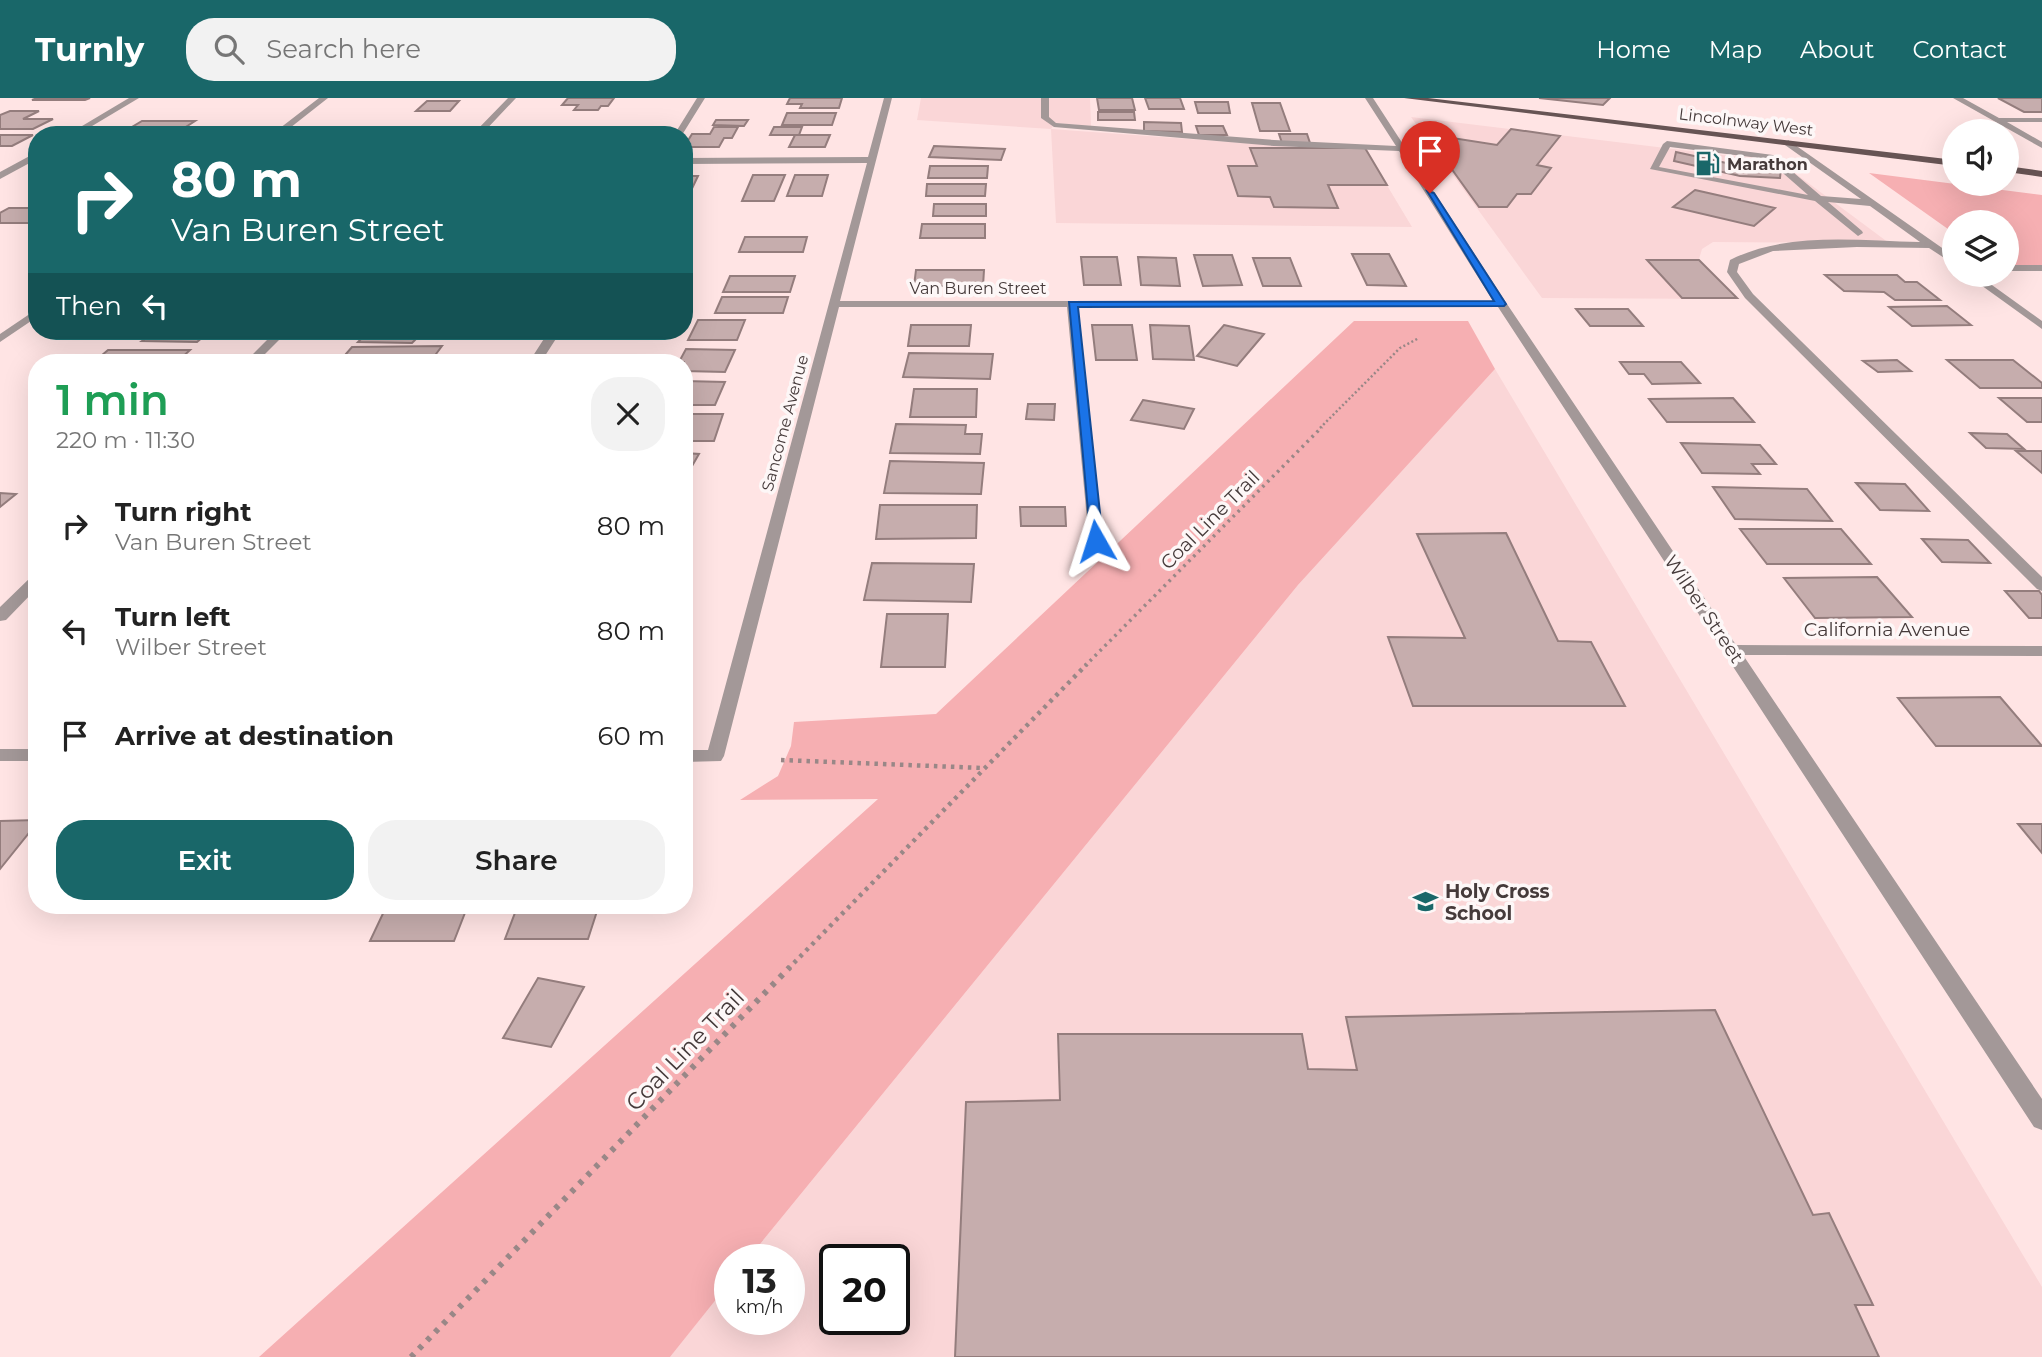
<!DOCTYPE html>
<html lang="en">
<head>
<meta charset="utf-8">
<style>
	body { margin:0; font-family:Montserrat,sans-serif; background:#f2f2f2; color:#222; height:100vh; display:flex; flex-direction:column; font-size:26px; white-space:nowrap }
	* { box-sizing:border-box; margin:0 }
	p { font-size:23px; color:#767676 }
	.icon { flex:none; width:38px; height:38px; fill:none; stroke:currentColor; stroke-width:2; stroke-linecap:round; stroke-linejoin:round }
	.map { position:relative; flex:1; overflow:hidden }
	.drawer { position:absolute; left:28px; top:256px; width:665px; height:560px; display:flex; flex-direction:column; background:#fff; border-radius:28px; box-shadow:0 7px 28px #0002 }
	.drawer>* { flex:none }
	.hud { position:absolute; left:28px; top:28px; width:665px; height:214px; border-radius:28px; box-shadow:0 7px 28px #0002; background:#196769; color:#fff; overflow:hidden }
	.buttons { position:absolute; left:1942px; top:21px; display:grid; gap:14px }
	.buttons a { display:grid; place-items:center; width:77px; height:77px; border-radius:50%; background:#fff; box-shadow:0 7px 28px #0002; font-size:35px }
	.speed { position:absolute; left:714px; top:1146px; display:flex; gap:14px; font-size:35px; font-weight:700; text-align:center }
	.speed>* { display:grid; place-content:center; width:91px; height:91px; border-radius:50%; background:#fff; box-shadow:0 7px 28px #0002; line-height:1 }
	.speed small { font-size:18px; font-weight:400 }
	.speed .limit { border:4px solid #111; border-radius:10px; background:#fff; color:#111 }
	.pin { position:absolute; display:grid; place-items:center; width:60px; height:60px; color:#fff; margin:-72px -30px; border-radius:50% 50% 50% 0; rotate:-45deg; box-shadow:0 0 7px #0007 }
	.pin .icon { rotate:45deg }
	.me { position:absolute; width:77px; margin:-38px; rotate:354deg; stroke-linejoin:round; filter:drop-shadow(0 0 5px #0008) }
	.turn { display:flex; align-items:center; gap:24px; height:147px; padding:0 28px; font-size:32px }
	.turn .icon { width:91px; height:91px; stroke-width:2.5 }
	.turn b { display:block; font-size:49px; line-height:60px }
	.then { display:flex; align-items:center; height:66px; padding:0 28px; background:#0003; gap:14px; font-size:26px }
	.round { display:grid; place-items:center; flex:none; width:74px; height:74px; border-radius:28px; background:#f2f2f2 }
	.headline { display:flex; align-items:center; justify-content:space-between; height:119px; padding:0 28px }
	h1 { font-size:42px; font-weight:600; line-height:52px; color:#1e9e55 }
	.button { display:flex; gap:14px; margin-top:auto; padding:14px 28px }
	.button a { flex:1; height:80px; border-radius:28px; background:#196769; color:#fff; font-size:28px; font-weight:600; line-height:80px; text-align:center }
	.button a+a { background:#f2f2f2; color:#222 }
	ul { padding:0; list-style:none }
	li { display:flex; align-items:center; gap:21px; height:105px; padding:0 28px }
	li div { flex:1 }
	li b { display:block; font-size:26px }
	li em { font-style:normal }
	header { display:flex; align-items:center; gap:42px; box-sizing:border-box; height:98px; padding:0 35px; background:#196769; color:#fff }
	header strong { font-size:33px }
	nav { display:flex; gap:38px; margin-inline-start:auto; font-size:24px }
	.search { width:490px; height:63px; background:#f2f2f2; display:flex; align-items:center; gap:18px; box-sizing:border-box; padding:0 24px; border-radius:28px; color:#767676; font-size:26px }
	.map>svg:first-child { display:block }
	.built { fill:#fad6d7; fill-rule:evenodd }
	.green { fill:#f6afb2 }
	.building { fill:#c6adad; stroke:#947d7d; stroke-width:2 }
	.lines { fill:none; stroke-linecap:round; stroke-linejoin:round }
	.minor-tunnel { stroke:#dac2c2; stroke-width:9; stroke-dasharray:9 4.5; stroke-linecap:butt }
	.path-far3 { stroke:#998787; stroke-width:2.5; stroke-dasharray:2 2.5; stroke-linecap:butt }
	.path-far2 { stroke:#998787; stroke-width:3.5; stroke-dasharray:2.5 4.5; stroke-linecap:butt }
	.path-far1 { stroke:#998787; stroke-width:4.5; stroke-dasharray:3.5 5; stroke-linecap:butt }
	.path { stroke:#998787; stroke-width:6; stroke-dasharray:4.5 7; stroke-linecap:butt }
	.minor { fill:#a39898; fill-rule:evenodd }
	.major { fill:#675454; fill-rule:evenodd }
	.route { fill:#1a73e8; stroke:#114b97; stroke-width:2 }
	.labels { text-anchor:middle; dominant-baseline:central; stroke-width:7; stroke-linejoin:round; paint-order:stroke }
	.far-street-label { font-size:16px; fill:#453a3a; stroke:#fdf7f7 }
	.far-poi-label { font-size:16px; font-weight:bold; fill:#453a3a; stroke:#fdf7f7; text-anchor:start }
	.street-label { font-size:19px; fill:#453a3a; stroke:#fdf7f7 }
	.poi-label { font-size:19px; font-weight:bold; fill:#453a3a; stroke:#fdf7f7; text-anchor:start }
	.near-street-label { font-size:23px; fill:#453a3a; stroke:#fdf7f7 }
</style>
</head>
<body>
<header>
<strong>Turnly</strong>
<div class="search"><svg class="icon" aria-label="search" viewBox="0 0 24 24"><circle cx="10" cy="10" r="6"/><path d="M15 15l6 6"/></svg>Search here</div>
<nav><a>Home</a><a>Map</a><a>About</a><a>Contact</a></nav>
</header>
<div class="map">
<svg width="2042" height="1259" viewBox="0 0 2042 1259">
	<rect width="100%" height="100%" fill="#ffe4e4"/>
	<!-- built -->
	<path class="built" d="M 921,0 L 1090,0 L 1091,28 L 1055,25 L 1051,31 L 1367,54 L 1412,129 L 1056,125 L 1051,31 L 917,22 Z
		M 1411,19 L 1780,64 L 1889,145 L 1713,144 L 1702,151 L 1699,161 L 1733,201 L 1542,200 Z
		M 1495,271 L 2042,1189 L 2042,1259 L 670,1259 L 730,1184 L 730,1222 L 789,1222 L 789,1162 L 747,1162 L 1298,487 ZM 835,1162 L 894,1162 L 894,1222 L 835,1222 Z"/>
	<!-- green -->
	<path class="green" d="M 1869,75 L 2042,97 L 2042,168 L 2007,168 L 2007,124 L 1955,124 L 1955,136 Z
		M 1354,223 L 1468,223 L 1495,271 L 1298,487 L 747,1162 L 730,1162 L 730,1184 L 670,1259 L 259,1259 L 878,701 L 740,702 L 778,678 L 791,648 L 794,624 L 936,616 Z"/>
	<!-- building -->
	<path class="building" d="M 37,0 L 90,0 L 85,2 L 32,2 Z
		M 568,0 L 614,0 L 608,8 L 601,8 L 598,12 L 574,12 L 578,7 L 562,7 Z
		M 790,0 L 842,0 L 839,10 L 800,10 L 802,6 L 787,6 Z
		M 1097,0 L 1132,0 L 1135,12 L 1099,12 Z
		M 1145,0 L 1180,0 L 1184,11 L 1149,11 Z
		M 1539,0 L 1610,0 L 1603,7 Z
		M 1998,0 L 2042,0 L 2042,14 L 2024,14 Z
		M 427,3 L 459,3 L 450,13 L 416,13 Z
		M 1195,4 L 1228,4 L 1230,15 L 1198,15 Z
		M 1252,5 L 1280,5 L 1290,33 L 1260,33 Z
		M 10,13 L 39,13 L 23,21 L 53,21 L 33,31 L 0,31 L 0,17 Z
		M 1098,14 L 1134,14 L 1135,22 L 1098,22 Z
		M 787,15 L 836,15 L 832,27 L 782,27 Z
		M 716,22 L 748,22 L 744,28 L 713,27 Z
		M 142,23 L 195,23 L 181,32 L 127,32 Z
		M 1144,24 L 1181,25 L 1182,34 L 1144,33 Z
		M 1196,28 L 1223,28 L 1227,37 L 1199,37 Z
		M 714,29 L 738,29 L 732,40 L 724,40 L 719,49 L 684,49 L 692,36 L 710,36 Z
		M 774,29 L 802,29 L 799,37 L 770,37 Z
		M 1511,31 L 1560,38 L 1537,67 L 1551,70 L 1531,96 L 1517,96 L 1507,109 L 1479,109 L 1428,38 L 1446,39 L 1497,47 Z
		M 1279,36 L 1307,36 L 1310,45 L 1282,45 Z
		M 0,37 L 33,37 L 12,48 L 0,48 Z
		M 795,37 L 830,37 L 825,49 L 789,49 Z
		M 934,48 L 1005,51 L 1001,62 L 929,59 Z
		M 1250,50 L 1365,50 L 1387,87 L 1328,87 L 1338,110 L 1274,109 L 1270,99 L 1238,98 L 1228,68 L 1257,68 Z
		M 1676,54 L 1740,68 L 1781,70 L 1780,80 L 1740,78 L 1674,63 Z
		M 930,68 L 988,68 L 987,80 L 928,80 Z
		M 753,77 L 785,77 L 774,103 L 742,103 Z
		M 795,77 L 828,77 L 822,98 L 787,98 Z
		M 684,78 L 698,78 L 687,101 L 684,101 Z
		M 927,86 L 986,86 L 985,98 L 926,98 Z
		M 1695,92 L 1775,110 L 1754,128 L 1673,109 Z
		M 934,106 L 986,106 L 986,118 L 933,118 Z
		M 9,110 L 37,110 L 37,125 L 0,125 L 0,115 Z
		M 922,126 L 985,126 L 985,140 L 920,140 Z
		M 745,139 L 807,139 L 803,154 L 739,154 Z
		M 1352,156 L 1389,156 L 1406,188 L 1367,187 Z
		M 1194,157 L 1232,157 L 1242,187 L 1203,188 Z
		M 1081,159 L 1117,159 L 1121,187 L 1084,187 Z
		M 1138,159 L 1176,160 L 1180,188 L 1141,187 Z
		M 1253,160 L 1290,160 L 1301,188 L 1263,188 Z
		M 1647,162 L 1699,162 L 1737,200 L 1682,200 Z
		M 916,172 L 984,172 L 983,188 L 914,188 Z
		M 1825,177 L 1897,177 L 1905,184 L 1917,184 L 1940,202 L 1895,202 L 1884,194 L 1844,193 Z
		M 730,178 L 795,178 L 790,194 L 723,194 Z
		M 722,199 L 788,199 L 783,215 L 715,215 Z
		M 1947,208 L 1971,227 L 1912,228 L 1889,209 Z
		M 1576,211 L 1628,211 L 1643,228 L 1590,228 Z
		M 698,222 L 745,222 L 737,242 L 688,242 Z
		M 911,227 L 971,227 L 969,248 L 908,248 Z
		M 1092,227 L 1132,227 L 1137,262 L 1096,262 Z
		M 1150,227 L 1189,228 L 1194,262 L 1153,261 Z
		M 1224,227 L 1264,236 L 1237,268 L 1197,258 Z
		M 156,233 L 210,233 L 197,244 L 142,243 Z
		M 369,233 L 424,233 L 412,245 L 358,244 Z
		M 442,248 L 430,264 L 339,264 L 352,249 Z
		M 686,251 L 735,252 L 725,274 L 684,273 L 684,264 L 679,264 Z
		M 108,252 L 190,252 L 177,264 L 94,264 Z
		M 909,255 L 993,256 L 990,281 L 903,279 Z
		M 1897,262 L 1911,273 L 1878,274 L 1863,263 Z
		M 1947,262 L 2013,262 L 2042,285 L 2042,290 L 1980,290 Z
		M 1620,264 L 1681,264 L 1700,285 L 1652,286 L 1644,276 L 1629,276 Z
		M 684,283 L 725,284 L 715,307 L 684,307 Z
		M 914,291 L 977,291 L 976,319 L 910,319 Z
		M 1733,300 L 1754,324 L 1667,324 L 1649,301 Z
		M 1999,300 L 2042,300 L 2042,324 L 2027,324 Z
		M 1143,302 L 1194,311 L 1184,331 L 1131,322 Z
		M 1028,306 L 1055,306 L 1054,322 L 1026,321 Z
		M 684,316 L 723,316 L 714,343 L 684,343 Z
		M 896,326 L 966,327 L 965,336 L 982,336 L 980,356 L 890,355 Z
		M 1970,335 L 2007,336 L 2024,351 L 1986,350 Z
		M 1681,345 L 1760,347 L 1776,366 L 1752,366 L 1760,376 L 1702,375 Z
		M 2016,353 L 2042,353 L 2042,375 Z
		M 684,355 L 699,356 L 688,375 L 684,375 Z
		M 890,363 L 984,365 L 981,396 L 884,395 Z
		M 1856,385 L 1905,386 L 1929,413 L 1880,412 Z
		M 1713,389 L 1807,391 L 1832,423 L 1735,421 Z
		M 0,395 L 16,396 L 0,409 Z
		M 880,407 L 977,407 L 976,440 L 876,441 Z
		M 1020,409 L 1065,409 L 1066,428 L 1021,428 Z
		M 1740,431 L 1841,431 L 1871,466 L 1767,466 Z
		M 1506,435 L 1558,543 L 1591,544 L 1625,608 L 1413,608 L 1388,539 L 1465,540 L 1417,436 Z
		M 1922,441 L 1968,442 L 1990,465 L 1942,464 Z
		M 872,465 L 974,466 L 971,504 L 864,502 Z
		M 1877,479 L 1912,519 L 1815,520 L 1784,480 Z
		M 2005,493 L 2039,493 L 2042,497 L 2042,520 L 2029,520 Z
		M 887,516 L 948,516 L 945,569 L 881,569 Z
		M 2000,599 L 2042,648 L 1936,648 L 1898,600 Z
		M 37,722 L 37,725 L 0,771 L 0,723 Z
		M 2018,726 L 2042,726 L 2042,755 Z
		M 387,807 L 468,807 L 454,843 L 370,843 Z
		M 518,807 L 599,807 L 588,841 L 505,841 Z
		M 538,880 L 584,889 L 551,949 L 503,940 Z
		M 1715,912 L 1813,1117 L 1829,1115 L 1873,1207 L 1855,1207 L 1879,1259 L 955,1259 L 966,1004 L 1060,1002 L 1058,936 L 1302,936 L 1308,971 L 1357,972 L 1346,919 Z"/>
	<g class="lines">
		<!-- minor-tunnel -->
		<path class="minor-tunnel" d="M 1743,68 L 1743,79
			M 1712,72 L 1715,62"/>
		<!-- path-far3 -->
		<path class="path-far3" d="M 1320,330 L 1400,250 L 1419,240"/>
		<!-- path-far2 -->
		<path class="path-far2" d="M 1085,568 L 1322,329"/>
		<!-- path-far1 -->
		<path class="path-far1" d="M 781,662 L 983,670
			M 788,871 L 1087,566"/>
		<!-- path -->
		<path class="path" d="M 411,1259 L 790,869"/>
		<!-- minor -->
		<path class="minor" d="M 129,0 L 139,0 L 77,37 L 67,37 Z
			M 319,0 L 328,0 L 281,37 L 271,37 Z
			M 508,0 L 516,0 L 481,37 L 472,37 Z
			M 697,0 L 705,0 L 682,37 L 674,37 Z
			M 884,0 L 892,0 L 840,203 L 1493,203 L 1399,53 L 1274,48 L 1054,29 L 1041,20 L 1041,0 L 1049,0 L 1049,19 L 1056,25 L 1274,42 L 1396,48 L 1365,0 L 1373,0 L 1507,206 L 1736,547 L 2042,548 L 2042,558 L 1743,557 L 2042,1001 L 2042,1032 L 2034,1029 L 1498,209 L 1078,209 L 1103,443 L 1096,447 L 1089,443 L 1067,209 L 839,209 L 724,658 L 721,663 L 684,664 L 684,652 L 708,652 L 867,65 L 684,66 L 684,60 L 868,59 Z
			M 1953,0 L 1963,0 L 1999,20 L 2042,20 L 2042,24 L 2007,24 L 2042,44 L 2042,50 Z
			M 1788,42 L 1955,159 L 1955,167 L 1929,150 L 1857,149 L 1773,153 L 1739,166 L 1737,174 L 1753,196 L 2042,479 L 2042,493 L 2037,491 L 1745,200 L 1727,174 L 1730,162 C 1787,133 1858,143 1920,144 L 1870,108 L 1828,104 L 1862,133 L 1863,135 L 1858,138 L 1815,103 L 1650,71 L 1663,46 L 1667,43 L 1773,57 L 1821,98 L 1861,101 L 1785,47 ZM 1670,49 L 1767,61 L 1808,97 L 1659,69 Z
			M 37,54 L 37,61 L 0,81 L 0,74 Z
			M 2007,167 L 2042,167 L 2042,173 L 2007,173 Z
			M 1967,177 L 1978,177 L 2042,223 L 2042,231 Z
			M 37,211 L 37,219 L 0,244 L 0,236 Z
			M 276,233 L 288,233 L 257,264 L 245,264 Z
			M 549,233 L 561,233 L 541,264 L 529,264 Z
			M 37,476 L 37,490 L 6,522 L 0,523 L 0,509 L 32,478 Z
			M 0,651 L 37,651 L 37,663 L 0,663 Z"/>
		<!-- major -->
		<path class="major" d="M 1404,0 L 1428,0 L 1955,62 L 1955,68 Z
			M 2007,68 L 2042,73 L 2042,79 L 2007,74 Z"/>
	</g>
	<!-- route -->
	<path class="route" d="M 1427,93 L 1434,95 L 1506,206 L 1504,208 L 1078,209 L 1103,443 L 1096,447 L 1091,446 L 1069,204 L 1494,203 Z"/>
	<!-- icons -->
	<defs>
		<symbol id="fuel-bare" viewBox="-9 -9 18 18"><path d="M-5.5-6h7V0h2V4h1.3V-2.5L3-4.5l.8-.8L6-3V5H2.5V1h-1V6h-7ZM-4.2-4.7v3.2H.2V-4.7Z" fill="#196769" stroke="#fdf7f7" stroke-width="2.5" paint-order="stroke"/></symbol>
		<symbol id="school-bare" viewBox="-9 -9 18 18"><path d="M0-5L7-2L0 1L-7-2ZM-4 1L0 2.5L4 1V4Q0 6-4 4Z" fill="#196769" stroke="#fdf7f7" stroke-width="2.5" paint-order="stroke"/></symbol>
	</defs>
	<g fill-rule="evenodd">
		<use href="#fuel-bare" x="1690" y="48" width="35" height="35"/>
		<use href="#school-bare" x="1408" y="786" width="35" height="35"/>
	</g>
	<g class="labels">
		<!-- far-street labels -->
		<g class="far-street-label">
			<text transform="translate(1746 24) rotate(7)">Lincolnway West</text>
			<text x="978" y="190">Van Buren Street</text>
			<text transform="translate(785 325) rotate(-75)">Sancome Avenue</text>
		</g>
		<!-- far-poi labels -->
		<g class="far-poi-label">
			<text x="1727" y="66">Marathon</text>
		</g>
		<!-- street labels -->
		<g class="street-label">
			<text transform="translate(1210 422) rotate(-45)">Coal Line Trail</text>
			<text transform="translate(1704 511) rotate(56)">Wilber Street</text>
			<text x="1887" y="531">California Avenue</text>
		</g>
		<!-- poi labels -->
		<g class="poi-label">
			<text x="1445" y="793">Holy Cross<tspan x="1445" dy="22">School</tspan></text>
		</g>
		<!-- near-street labels -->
		<g class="near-street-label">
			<text transform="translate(685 952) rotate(-46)">Coal Line Trail</text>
		</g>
	</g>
</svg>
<div class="buttons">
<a><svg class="icon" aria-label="sound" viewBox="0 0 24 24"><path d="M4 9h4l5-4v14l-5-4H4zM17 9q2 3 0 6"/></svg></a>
<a><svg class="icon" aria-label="layers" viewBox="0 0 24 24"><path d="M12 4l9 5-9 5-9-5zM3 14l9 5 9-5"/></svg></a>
</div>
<div class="speed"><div>13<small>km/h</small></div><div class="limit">20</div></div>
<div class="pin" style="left:1430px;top:95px;background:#d93025"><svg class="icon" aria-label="arrive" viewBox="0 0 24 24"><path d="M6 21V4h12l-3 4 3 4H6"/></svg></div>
<svg class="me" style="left:1096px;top:443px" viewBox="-20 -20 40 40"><path d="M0-17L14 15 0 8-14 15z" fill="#1a73e8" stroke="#fff" stroke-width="4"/></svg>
<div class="hud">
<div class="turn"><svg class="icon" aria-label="right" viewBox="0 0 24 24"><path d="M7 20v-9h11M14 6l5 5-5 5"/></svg><div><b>80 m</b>Van Buren Street</div></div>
<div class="then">Then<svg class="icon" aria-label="left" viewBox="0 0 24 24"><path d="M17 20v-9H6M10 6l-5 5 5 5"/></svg></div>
</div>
<section class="drawer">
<div class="headline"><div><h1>1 min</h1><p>220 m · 11:30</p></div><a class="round"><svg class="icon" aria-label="close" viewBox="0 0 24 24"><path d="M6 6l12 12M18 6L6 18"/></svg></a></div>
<ul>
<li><svg class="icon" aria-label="right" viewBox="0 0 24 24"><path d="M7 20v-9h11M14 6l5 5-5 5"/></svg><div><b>Turn right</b><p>Van Buren Street</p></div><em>80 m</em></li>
<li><svg class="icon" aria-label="left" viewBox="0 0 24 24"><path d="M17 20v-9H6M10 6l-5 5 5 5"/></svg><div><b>Turn left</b><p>Wilber Street</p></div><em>80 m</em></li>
<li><svg class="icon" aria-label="arrive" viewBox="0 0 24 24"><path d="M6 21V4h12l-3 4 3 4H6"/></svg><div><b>Arrive at destination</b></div><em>60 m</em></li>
</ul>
<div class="button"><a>Exit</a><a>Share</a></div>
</section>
</div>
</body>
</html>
